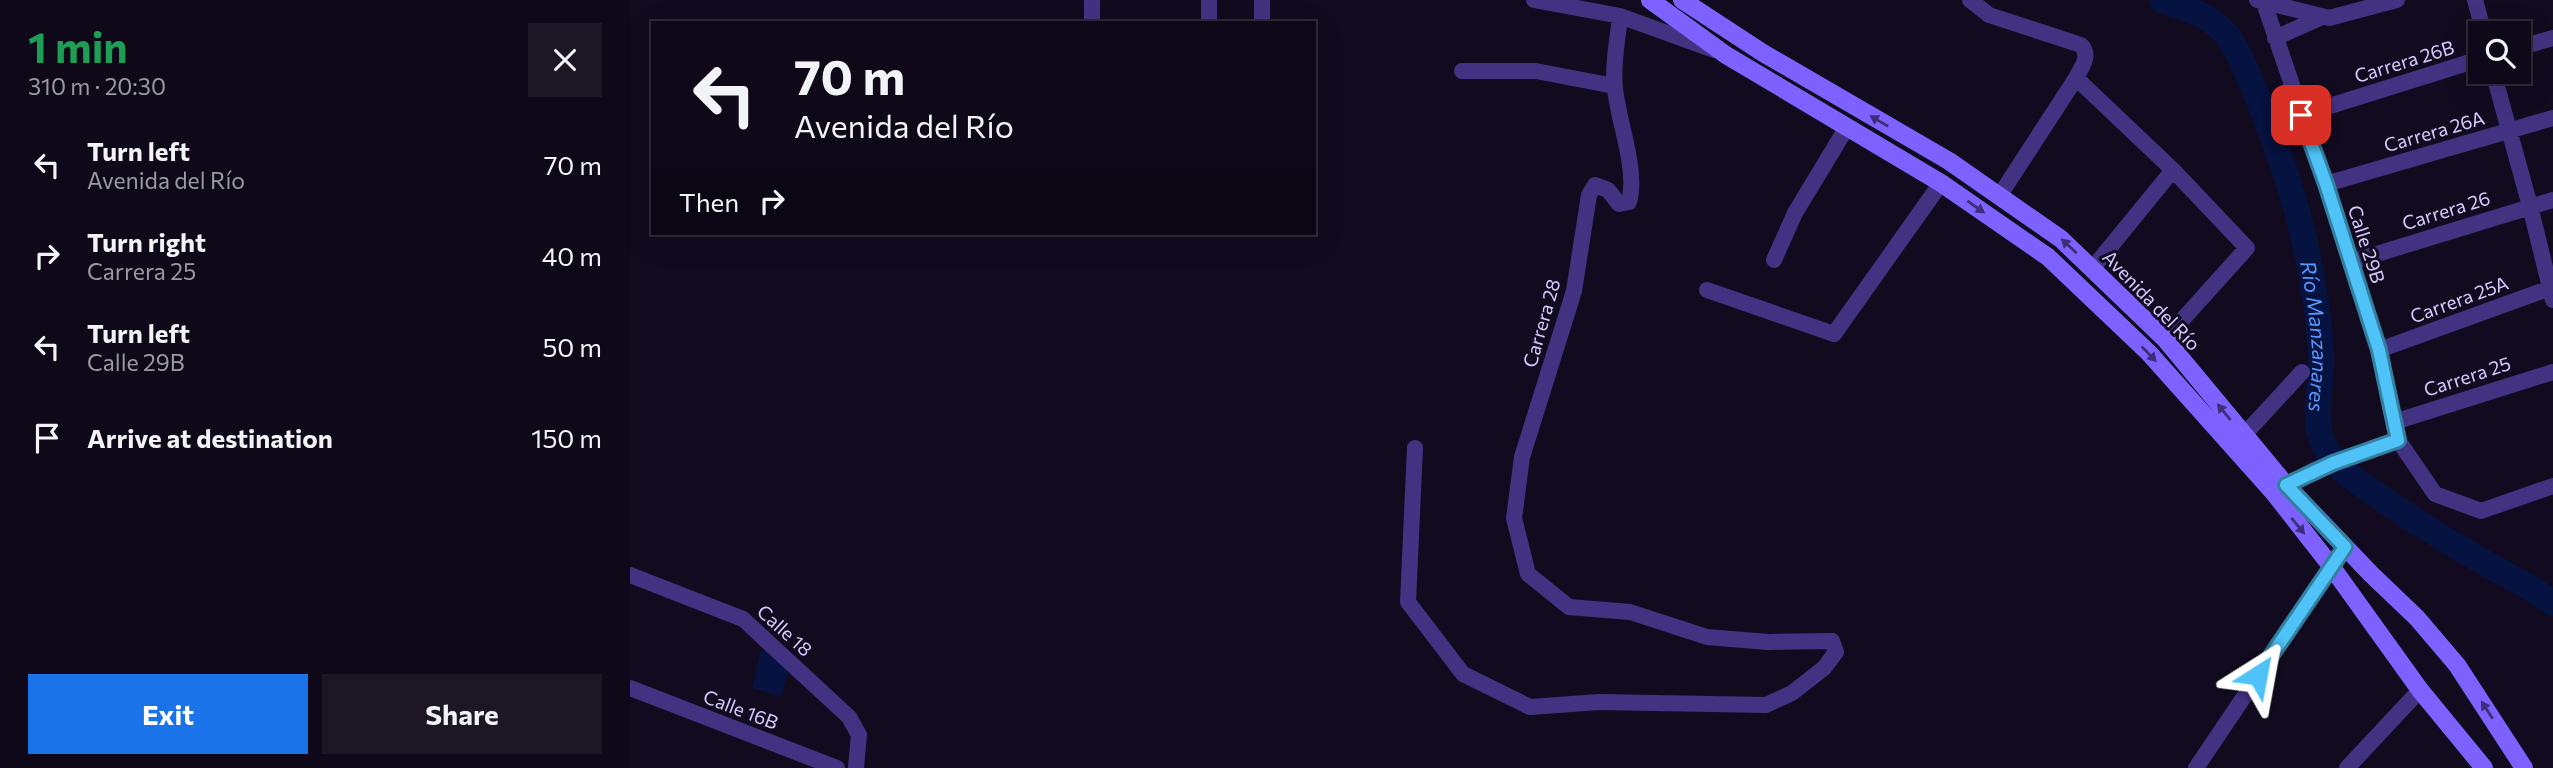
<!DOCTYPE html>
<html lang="en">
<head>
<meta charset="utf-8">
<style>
	body { margin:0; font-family:Commissioner,sans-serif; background:#1c1625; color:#f1f3f6; height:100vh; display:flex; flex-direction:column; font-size:26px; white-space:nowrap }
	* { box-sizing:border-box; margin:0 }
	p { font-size:23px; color:#9b9aa2 }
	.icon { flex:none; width:38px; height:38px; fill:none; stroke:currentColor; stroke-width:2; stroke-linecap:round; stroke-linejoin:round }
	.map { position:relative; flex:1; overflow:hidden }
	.panel { display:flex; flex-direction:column; background:#0e0818; width:630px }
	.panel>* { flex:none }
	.guide { position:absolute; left:21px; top:21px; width:665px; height:214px; border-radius:0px; box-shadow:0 7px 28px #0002,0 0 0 2px #2e2937; background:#0e0818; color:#f1f3f6; overflow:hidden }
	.controls { position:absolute; left:1838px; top:21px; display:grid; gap:14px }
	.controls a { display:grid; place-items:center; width:63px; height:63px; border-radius:0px; background:#0e0818; box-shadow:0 7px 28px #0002,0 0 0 2px #2e2937; font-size:35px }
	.pin { position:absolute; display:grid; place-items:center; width:60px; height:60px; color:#fff; margin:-30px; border-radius:14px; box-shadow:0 4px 10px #0006 }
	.me { position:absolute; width:77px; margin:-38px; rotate:34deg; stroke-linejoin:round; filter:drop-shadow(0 0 5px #0008) }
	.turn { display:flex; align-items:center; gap:24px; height:147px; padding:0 28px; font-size:32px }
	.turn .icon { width:91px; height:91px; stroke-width:2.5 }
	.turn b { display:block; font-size:49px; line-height:60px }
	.then { display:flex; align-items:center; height:66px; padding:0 28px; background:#0003; gap:14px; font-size:26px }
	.round { display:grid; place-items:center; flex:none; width:74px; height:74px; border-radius:0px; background:#1c1625 }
	.summary { display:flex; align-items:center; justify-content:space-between; height:119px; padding:0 28px }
	h1 { font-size:42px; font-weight:700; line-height:52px; color:#1e9e55 }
	.action { display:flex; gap:14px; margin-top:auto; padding:14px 28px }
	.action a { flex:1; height:80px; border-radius:0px; background:#1a73e8; color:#fff; font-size:28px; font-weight:700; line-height:80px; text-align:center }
	.action a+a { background:#1c1625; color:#f1f3f6 }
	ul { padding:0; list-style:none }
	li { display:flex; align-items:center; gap:21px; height:91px; padding:0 28px }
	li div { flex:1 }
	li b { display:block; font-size:26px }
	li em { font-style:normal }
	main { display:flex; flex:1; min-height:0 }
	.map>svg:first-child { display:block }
	.water { fill:#06123f }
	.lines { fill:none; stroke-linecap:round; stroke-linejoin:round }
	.river { stroke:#06123f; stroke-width:26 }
	.street { stroke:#423382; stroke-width:16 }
	.secondary { stroke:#7d62ff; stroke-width:18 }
	.oneway { fill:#3d2e79 }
	.route-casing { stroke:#337fa1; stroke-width:18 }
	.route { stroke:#4fc3f7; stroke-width:12 }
	.labels { text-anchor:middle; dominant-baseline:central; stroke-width:6; stroke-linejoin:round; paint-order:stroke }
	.street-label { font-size:19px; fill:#d8cbff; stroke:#120b20 }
	.water-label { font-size:21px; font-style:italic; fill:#5999ff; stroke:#120b20 }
</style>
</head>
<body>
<main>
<section class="panel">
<div class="summary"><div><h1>1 min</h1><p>310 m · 20:30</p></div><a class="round"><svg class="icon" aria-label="close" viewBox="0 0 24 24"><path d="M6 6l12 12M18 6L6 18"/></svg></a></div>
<ul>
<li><svg class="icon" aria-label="left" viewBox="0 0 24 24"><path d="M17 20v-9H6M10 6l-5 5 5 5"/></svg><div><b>Turn left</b><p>Avenida del Río</p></div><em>70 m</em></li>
<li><svg class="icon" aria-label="right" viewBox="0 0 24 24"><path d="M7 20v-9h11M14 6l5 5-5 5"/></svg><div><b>Turn right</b><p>Carrera 25</p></div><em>40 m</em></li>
<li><svg class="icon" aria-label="left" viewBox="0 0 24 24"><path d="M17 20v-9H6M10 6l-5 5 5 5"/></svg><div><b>Turn left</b><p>Calle 29B</p></div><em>50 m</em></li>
<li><svg class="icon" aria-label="arrive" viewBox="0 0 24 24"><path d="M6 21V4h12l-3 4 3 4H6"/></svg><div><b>Arrive at destination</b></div><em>150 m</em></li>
</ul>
<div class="action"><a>Exit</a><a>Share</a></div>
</section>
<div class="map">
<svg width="1923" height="768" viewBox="0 0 1923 768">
	<rect width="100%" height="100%" fill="#120b20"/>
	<!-- water -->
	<path class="water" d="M 131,650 L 162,657 L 151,697 L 122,688 Z"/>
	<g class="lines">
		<!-- river -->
		<path class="river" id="s1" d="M 1532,0 C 1555,8 1579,15 1596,34 C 1610,51 1620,81 1629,101 C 1662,183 1685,262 1691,351 C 1694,386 1677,422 1699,454 C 1711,472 1730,483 1747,495 C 1777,516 1809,536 1841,555 C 1869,571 1897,584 1923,603"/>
		<!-- street -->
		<path class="street" d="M 632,0 L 632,23
			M 904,0 L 990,16 L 1084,50
			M 1340,0 L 1359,15 L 1451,45 C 1461,56 1452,66 1446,78 L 1370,195
			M 1627,0 L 1699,18 L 1767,0
			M 1845,0 L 1854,33
			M 1634,3 L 1696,184 L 1749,350 L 1768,440 L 1805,494 L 1851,511 L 1923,486
			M 462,23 L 462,0
			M 579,23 L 579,0
			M 1645,38 L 1690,18
			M 1888,48 L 1923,38
			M 832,71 L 906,71 L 984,86
			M 1863,72 L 1900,206 L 1923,300
			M 1446,78 L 1543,170 L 1617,248 L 1535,339
			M 1671,115 L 1850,59
			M 1696,184 L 1923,118
			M 1144,260 L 1165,213 L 1217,127
			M 1721,262 L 1923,200
			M 1462,269 L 1543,170
			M 1077,290 L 1204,334 L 1311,183
			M 1749,350 L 1923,287
			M 1764,422 L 1923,372
			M 1613,436 L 1672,372
			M 785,448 L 778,602 L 833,674 L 900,707 L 969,702 L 1136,705 L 1162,693 L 1194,668 L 1206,652 L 1202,641 L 1138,642 L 1077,637 L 1000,612 L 939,607 L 898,574 L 884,518 L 892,457 L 944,291 L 959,195 L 965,185 L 978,190 L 989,204 L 999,202 C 1008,170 988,121 985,88 C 982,65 988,39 990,16
			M 1648,490 L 1684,470 L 1768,440
			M 0,575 L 113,619 L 219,717 L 229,735 L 226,768
			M 0,688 L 207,768
			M 1566,768 L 1715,547
			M 1717,768 L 1790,690"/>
		<!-- secondary -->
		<path class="secondary" d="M 1020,0 L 1096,55 L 1311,183 L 1418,257 L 1519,353 L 1644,493 L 1701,566 L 1790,690 L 1854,768
			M 1052,0 L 1133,53 L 1319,161 L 1431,239 L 1535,339 L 1656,485 L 1741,574 L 1787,618 L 1827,665 L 1894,768"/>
	</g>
	<!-- one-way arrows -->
	<defs><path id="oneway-solid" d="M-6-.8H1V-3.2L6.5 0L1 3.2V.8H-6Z" transform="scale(1.75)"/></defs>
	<g class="oneway">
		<use href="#oneway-solid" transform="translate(1249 121) rotate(-150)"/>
		<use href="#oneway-solid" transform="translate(1346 207) rotate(35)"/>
		<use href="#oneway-solid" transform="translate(1439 246) rotate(-137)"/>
		<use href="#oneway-solid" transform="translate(1519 354) rotate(46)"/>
		<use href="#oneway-solid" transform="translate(1594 412) rotate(-129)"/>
		<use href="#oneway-solid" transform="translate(1668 526) rotate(51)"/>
		<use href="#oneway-solid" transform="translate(1857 710) rotate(-123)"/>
	</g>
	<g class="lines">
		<defs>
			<path id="route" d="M 1628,675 L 1715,547 L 1656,485 L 1703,463 L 1768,440 L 1749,350 L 1696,184 L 1671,115"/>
		</defs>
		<!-- route casing -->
		<use href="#route" class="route-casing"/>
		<!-- route -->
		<use href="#route" class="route"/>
	</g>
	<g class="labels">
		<!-- street labels -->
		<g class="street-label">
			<text transform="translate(1774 61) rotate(-17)">Carrera 26B</text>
			<text transform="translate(1804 131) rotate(-16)">Carrera 26A</text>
			<text transform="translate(1816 210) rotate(-17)">Carrera 26</text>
			<text transform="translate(1737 244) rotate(72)">Calle 29B</text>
			<text transform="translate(1829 299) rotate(-20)">Carrera 25A</text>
			<text transform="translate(1522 300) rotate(46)">Avenida del Río</text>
			<text transform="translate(911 323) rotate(-74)">Carrera 28</text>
			<text transform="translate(1837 376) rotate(-18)">Carrera 25</text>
			<text transform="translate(155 630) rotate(42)">Calle 18</text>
			<text transform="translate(111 709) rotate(21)">Calle 16B</text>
		</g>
		<!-- water labels -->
		<g class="water-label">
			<text stroke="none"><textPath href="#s1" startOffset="392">Río Manzanares</textPath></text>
		</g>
	</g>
</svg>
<div class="controls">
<a><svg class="icon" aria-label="search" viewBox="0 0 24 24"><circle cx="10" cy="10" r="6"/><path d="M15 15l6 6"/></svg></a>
</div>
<div class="pin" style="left:1671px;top:115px;background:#d93025"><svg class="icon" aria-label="arrive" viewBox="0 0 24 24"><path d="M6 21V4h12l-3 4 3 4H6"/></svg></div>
<svg class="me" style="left:1628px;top:675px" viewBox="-20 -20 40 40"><path d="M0-17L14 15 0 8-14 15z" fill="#4fc3f7" stroke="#fff" stroke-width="4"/></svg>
<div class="guide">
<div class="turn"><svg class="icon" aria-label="left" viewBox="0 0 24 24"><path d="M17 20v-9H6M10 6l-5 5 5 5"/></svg><div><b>70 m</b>Avenida del Río</div></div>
<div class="then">Then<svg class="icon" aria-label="right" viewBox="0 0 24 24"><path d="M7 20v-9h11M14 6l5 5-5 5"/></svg></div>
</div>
</div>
</main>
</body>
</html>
